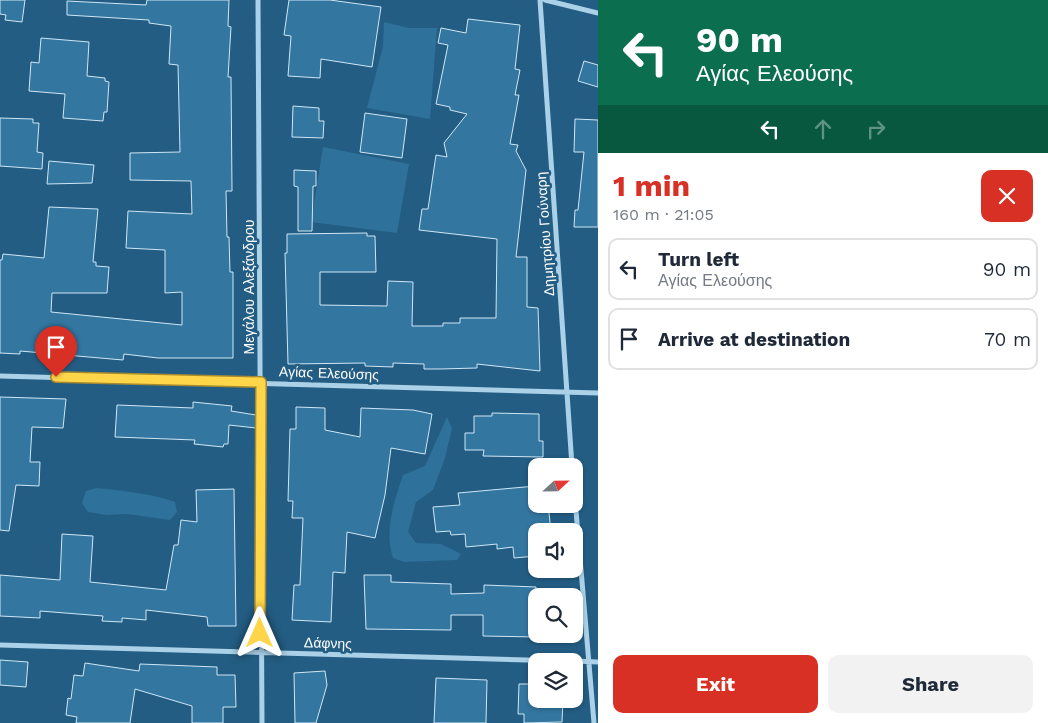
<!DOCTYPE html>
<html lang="en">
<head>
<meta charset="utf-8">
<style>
	body { margin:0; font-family:"Work Sans",sans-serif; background:#f2f2f3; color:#1f2937; height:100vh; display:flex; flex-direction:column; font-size:19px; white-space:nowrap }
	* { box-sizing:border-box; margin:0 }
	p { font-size:16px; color:#747a83 }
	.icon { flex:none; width:28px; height:28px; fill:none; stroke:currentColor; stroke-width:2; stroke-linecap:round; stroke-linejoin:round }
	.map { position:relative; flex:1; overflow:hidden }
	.sheet { display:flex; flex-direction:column; background:#fff; width:450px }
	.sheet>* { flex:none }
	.hud { background:#0b6e4f; color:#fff; overflow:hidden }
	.needle { width:32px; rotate:68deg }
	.fabs { position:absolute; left:528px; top:458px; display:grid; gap:10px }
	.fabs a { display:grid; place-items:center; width:55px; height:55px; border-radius:10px; background:#fff; box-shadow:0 1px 4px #0004; font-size:25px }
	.pin { position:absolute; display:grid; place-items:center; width:42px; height:42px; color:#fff; margin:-51px -21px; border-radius:50% 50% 50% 0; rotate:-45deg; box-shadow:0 0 5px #0007 }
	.pin .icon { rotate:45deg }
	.me { position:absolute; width:55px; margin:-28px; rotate:0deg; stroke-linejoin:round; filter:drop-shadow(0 0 4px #0008) }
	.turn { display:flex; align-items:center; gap:18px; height:105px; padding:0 15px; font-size:22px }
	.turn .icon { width:65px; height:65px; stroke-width:2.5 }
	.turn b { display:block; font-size:35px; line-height:42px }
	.lanes { display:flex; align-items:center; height:48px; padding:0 15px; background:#0003; justify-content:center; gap:25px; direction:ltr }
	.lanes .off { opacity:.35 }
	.round { display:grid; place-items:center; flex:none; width:52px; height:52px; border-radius:10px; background:#f2f2f3 }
	.summary { display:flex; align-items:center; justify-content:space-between; height:85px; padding:0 15px }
	h1 { font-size:30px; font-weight:700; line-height:38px; color:#d93025 }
	.cta { display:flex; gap:10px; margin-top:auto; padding:10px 15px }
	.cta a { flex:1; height:58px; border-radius:10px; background:#d93025; color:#fff; font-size:20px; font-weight:700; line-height:58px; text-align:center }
	.cta a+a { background:#f2f2f3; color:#1f2937 }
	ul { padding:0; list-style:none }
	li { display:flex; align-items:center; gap:15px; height:62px; margin:0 10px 8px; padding:0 5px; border:2px solid #e0e1e3; border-radius:10px }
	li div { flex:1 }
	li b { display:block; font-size:19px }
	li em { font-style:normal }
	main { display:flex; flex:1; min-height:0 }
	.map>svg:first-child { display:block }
	.green { fill:#2e719a }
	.building { fill:#3376a0; stroke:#cfe7f6 }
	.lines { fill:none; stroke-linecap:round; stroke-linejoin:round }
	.minor { stroke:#abd1e8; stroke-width:5 }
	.route-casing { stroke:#a68a30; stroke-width:12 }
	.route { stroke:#ffd54a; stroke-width:9 }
	.labels { text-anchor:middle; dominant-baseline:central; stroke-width:5; stroke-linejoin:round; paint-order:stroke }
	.street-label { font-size:14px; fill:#fff; stroke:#235d83 }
</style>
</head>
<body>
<main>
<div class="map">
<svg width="598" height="723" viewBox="0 0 598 723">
	<rect width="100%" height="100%" fill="#235d83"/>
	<!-- green -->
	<path class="green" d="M 384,22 L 409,28 L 437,28 L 430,119 L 367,108 L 383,46 Z
		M 323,147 L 409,164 L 397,233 L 311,222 Z
		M 447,417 L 452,428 L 445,458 L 433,490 L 416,502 L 408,532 L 416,543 L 441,544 L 461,554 L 457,560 L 404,562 L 393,558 C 384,531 394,501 403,475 L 425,466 Z
		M 96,488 C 118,490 154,494 175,502 L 177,512 L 170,520 L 127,514 L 107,515 L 88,512 L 82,503 L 86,491 Z"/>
	<!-- building -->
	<path class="building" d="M 0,0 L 25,0 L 22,22 L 5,20 L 6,15 L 0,14 Z
		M 147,0 L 229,0 L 228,26 L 231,27 L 228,77 L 231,77 L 232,191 L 226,191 L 227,237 L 229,237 L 230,272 L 233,272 L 233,358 L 158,358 L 124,354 L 123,360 L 20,351 L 20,354 L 0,353 L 0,260 L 2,260 L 3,254 L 44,258 L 49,207 L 98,209 L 93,262 L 96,262 L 96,266 L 109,267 L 107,293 L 52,293 L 51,312 L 182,325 L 182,292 L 165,293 L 165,250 L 126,248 L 128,211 L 192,214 L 191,181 L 130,180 L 130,153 L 180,152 L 178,65 L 169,64 L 171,26 L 149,23 L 149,20 L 67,15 L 67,1 L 146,5 Z
		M 289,0 L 330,0 L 381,7 L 372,67 L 321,59 L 320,78 L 288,76 L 291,36 L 284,35 Z
		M 468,19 L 520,25 L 515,69 L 520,70 L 515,95 L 519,95 L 510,144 L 518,145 L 516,151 L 526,170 L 516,257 L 527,257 L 527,307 L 538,308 L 540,371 L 477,364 L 477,368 L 440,369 L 424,369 L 424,364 L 393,363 L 393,367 L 365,366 L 365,363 L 288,364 L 285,253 L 287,253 L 287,234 L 367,233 L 367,236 L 375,236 L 376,272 L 320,272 L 320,305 L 387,306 L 388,281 L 413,282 L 412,326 L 443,326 L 443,323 L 460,323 L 460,318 L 496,318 L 497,239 L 419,230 L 422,209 L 428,209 L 436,155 L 447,157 L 444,143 L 467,114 L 450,110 L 450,107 L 436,104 L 448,45 L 438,43 L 441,28 L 466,33 Z
		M 41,38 L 89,42 L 87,76 L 105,78 L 105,81 L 109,82 L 107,112 L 104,112 L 103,121 L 63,118 L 65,94 L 29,91 L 31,62 L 39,63 Z
		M 584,61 L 598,65 L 598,87 L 578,81 Z
		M 293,106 L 319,108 L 319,121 L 324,121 L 323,138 L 292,137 Z
		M 365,113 L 407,119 L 402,158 L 360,152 Z
		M 0,118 L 33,119 L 33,123 L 39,123 L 37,152 L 43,153 L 42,169 L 0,166 Z
		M 575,119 L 598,120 L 598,227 L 574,227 L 575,210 L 578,210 L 584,152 L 574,152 Z
		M 49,161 L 94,165 L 92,183 L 47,184 Z
		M 294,170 L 316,171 L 316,186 L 313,186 L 312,231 L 298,231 L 298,187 L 294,186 Z
		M 0,397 L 66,399 L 63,428 L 32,427 L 30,462 L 40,462 L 39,486 L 16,485 L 9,531 L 0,530 Z
		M 193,402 L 232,406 L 231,411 L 256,415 L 256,428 L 229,425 L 228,444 L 224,444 L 223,447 L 194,444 L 195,440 L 115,437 L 117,405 L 193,408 Z
		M 296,407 L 325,408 L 325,430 L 360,437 L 361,408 L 413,410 L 432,414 L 425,454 L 391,448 L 385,495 L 375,538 L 347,532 L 345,573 L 333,572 L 331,622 L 292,620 L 294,585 L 300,585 L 303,518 L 292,518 L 293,501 L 288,501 L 290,429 L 296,429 Z
		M 492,413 L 539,414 L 539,441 L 543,441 L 543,457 L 483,456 L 484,450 L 465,450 L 465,433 L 474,433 L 474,416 L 492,416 Z
		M 536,486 L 536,504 L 548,504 L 551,531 L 536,531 L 536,556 L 514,558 L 513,547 L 497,549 L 497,544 L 466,547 L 465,534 L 451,535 L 450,531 L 436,532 L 433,507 L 460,505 L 458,493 Z
		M 234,489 L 236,626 L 208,626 L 207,617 L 146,610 L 146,620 L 122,618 L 122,622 L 102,621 L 103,616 L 40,611 L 40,618 L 0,616 L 0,575 L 60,580 L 62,534 L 93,536 L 90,582 L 166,590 L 174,545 L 178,545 L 181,520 L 197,522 L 196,490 Z
		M 364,575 L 391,575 L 391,582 L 451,584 L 451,594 L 484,593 L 484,585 L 536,587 L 536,637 L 483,636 L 483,615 L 451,615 L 451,630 L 366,629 Z
		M 0,660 L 28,662 L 26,687 L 0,685 Z
		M 85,663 L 139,671 L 140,664 L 217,667 L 217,675 L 235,675 L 236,707 L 223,707 L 223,723 L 192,723 L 192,706 L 135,689 L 130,723 L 76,723 L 77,717 L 66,715 L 68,698 L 71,699 L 74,675 L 83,676 Z
		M 325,671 L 327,685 L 316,723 L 295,723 L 294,673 Z
		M 436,678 L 487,680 L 486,723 L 434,723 Z
		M 519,684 L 536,684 L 536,699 L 563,699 L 562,722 L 524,723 L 524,714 L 518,714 Z"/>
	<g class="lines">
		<!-- minor -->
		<path class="minor" d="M 258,0 L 262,723
			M 540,0 L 572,466
			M 545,0 L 598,13
			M 0,376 L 598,393
			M 574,487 L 594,723
			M 0,645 L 565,661
			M 574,661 L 598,662"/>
	</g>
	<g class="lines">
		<defs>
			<path id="route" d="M 56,377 L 261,382 L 260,633"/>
		</defs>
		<!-- route casing -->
		<use href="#route" class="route-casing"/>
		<!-- route -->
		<use href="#route" class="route"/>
	</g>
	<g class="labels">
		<!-- street labels -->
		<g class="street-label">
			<text transform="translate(545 234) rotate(-94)">Δημητρίου Γούναρη</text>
			<text transform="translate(249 287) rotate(-90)">Μεγάλου Αλεξάνδρου</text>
			<text transform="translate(329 373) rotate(2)">Αγίας Ελεούσης</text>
			<text transform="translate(328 643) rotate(2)">Δάφνης</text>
		</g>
	</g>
</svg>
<div class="fabs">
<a><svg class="needle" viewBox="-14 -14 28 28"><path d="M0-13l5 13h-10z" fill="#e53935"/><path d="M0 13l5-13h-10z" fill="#747a83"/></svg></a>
<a><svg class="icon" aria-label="sound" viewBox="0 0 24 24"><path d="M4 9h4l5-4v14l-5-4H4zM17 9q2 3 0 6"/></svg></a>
<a><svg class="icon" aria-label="search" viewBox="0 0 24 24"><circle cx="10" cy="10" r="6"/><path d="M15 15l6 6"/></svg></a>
<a><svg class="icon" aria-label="layers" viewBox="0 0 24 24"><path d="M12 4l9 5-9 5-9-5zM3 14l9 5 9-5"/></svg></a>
</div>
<div class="pin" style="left:56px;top:377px;background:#d93025"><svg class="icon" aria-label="arrive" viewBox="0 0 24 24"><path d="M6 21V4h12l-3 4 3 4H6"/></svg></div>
<svg class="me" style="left:260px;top:633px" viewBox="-20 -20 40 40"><path d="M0-17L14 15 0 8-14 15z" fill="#ffd54a" stroke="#fff" stroke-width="4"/></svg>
</div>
<section class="sheet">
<div class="hud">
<div class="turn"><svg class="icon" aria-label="left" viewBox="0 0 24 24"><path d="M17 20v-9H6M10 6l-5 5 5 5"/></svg><div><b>90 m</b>Αγίας Ελεούσης</div></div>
<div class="lanes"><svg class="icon" aria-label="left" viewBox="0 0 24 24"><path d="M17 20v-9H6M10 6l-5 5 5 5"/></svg><svg class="icon off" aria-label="ahead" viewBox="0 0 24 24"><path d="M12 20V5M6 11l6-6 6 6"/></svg><svg class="icon off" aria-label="right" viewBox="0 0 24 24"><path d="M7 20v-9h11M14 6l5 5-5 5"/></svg></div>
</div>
<div class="summary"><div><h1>1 min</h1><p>160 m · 21:05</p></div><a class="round" style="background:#d93025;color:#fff"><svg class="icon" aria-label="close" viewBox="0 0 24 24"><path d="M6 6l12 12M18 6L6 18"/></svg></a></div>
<ul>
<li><svg class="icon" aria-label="left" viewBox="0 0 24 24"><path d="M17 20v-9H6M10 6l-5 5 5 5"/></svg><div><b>Turn left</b><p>Αγίας Ελεούσης</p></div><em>90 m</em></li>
<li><svg class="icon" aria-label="arrive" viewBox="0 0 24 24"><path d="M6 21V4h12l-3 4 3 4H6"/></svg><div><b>Arrive at destination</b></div><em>70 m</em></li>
</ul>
<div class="cta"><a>Exit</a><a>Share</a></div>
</section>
</main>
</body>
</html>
